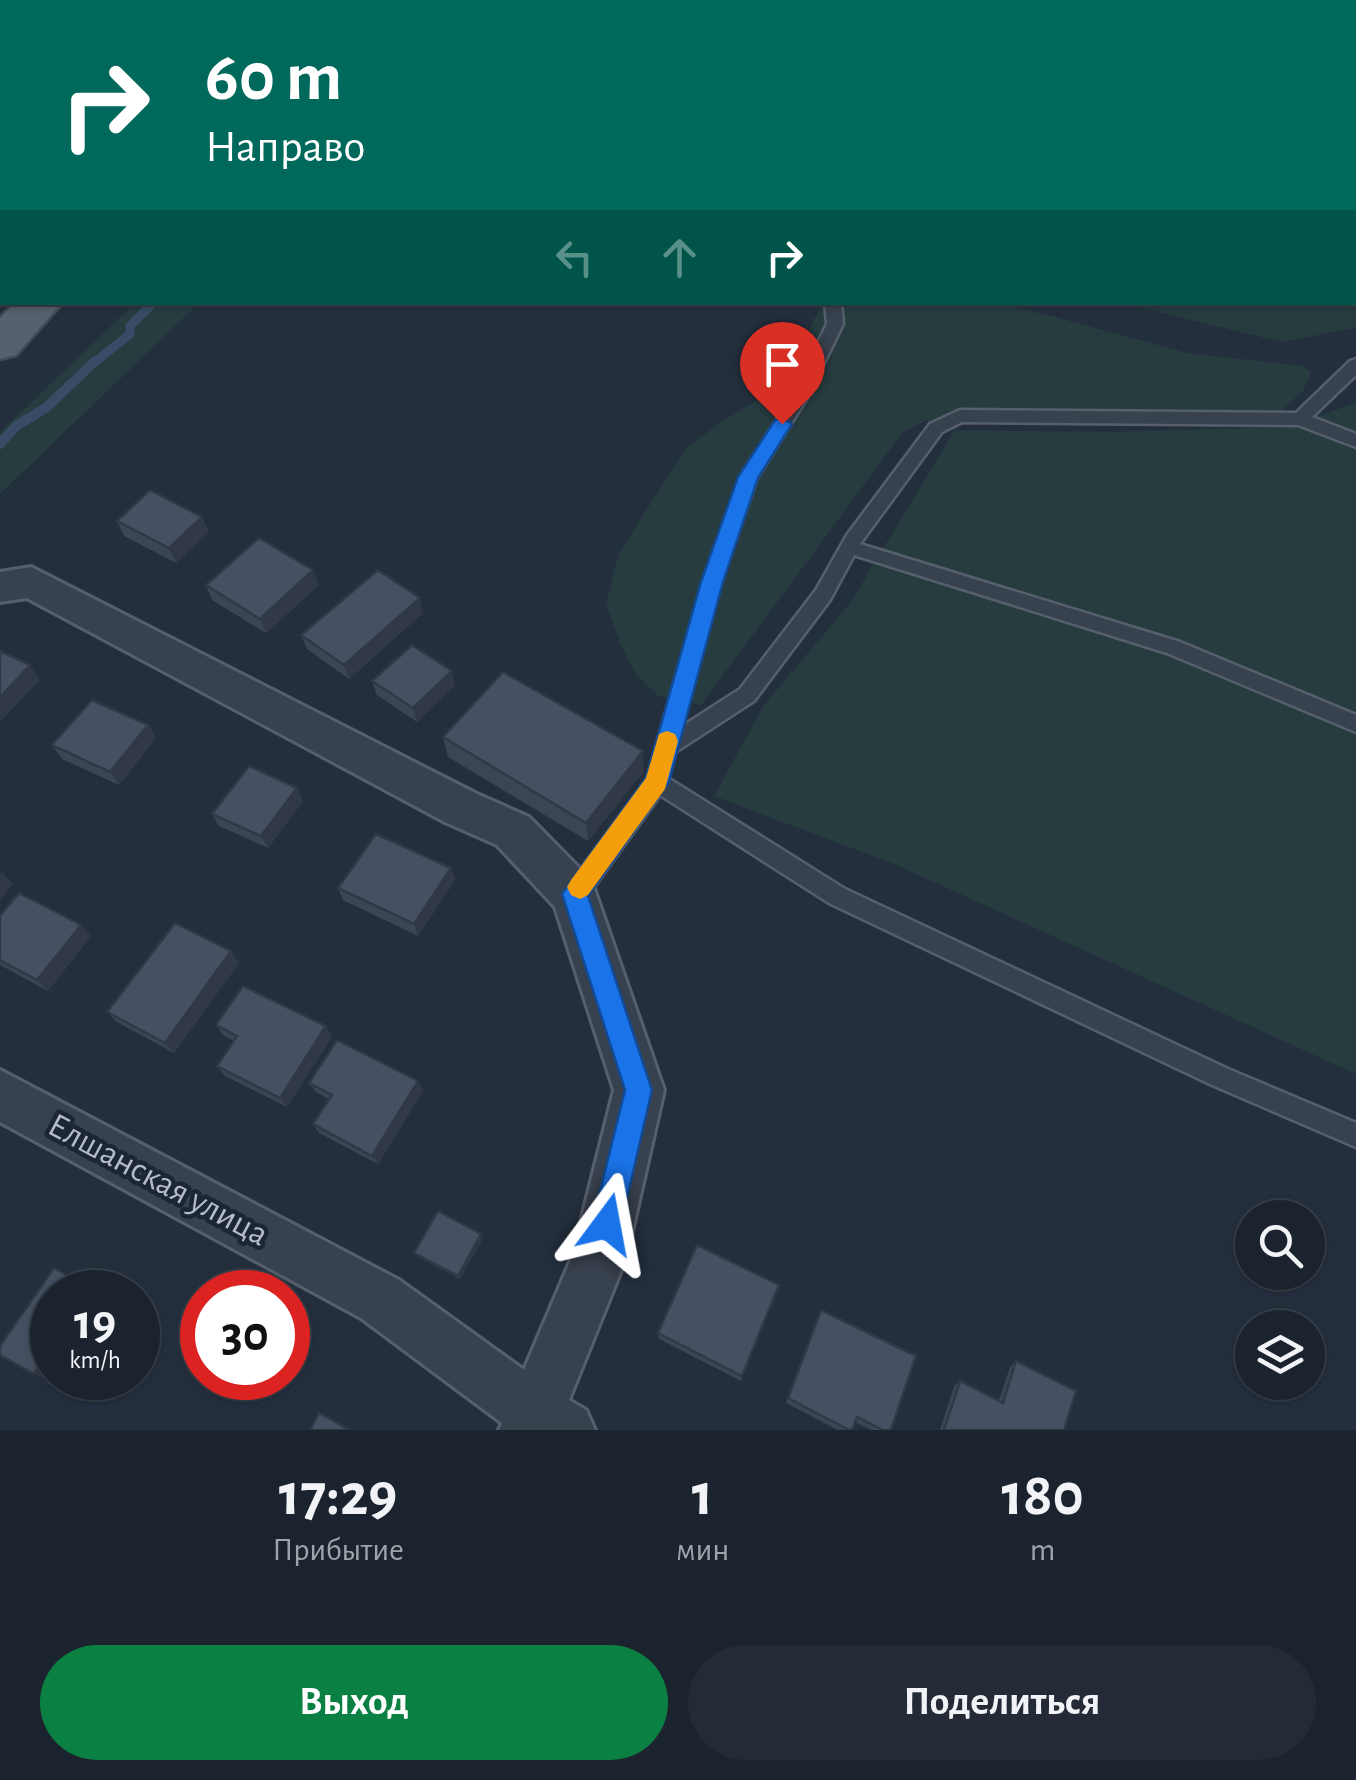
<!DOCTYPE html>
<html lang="ru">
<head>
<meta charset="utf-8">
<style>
	body { margin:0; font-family:"Alegreya Sans",sans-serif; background:#242b36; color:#f1f3f6; height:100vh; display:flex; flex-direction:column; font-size:38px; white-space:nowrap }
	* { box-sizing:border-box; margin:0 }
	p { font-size:32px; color:#a0a4aa }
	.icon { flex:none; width:55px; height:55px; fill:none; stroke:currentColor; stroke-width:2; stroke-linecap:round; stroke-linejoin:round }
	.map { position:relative; height:1430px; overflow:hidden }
	.sheet { display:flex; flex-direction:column; background:#1b232e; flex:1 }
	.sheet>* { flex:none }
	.guide { position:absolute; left:0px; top:0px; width:1358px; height:305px; box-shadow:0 2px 8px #0004,0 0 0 2px #39404a; background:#00695c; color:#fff; overflow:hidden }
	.buttons { position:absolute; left:1235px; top:1200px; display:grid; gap:20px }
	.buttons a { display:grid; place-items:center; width:90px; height:90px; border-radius:50%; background:#1b232e; box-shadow:0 2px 8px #0004,0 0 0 2px #39404a; font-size:50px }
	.speed { position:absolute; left:30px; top:1270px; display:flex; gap:20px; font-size:50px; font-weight:700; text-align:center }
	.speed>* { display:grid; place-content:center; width:130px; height:130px; border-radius:50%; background:#1b232e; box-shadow:0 2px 8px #0004,0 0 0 2px #39404a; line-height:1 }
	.speed small { font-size:25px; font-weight:400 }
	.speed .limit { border:15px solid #d22; background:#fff; color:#111 }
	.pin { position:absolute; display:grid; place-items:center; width:85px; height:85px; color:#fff; margin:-102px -42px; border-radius:50% 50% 50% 0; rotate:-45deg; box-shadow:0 0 10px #0007 }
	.pin .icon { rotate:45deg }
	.me { position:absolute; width:110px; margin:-55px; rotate:13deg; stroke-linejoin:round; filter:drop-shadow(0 0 8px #0008) }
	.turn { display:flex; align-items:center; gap:35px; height:210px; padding:0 40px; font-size:45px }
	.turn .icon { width:130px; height:130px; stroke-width:2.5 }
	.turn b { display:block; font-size:70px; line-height:85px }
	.lanes { display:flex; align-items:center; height:95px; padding:0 40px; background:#0003; justify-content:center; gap:50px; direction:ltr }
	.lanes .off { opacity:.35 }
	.eta { display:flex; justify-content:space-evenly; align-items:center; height:170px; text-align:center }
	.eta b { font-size:60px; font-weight:700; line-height:70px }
	.action { display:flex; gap:20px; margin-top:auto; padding:20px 40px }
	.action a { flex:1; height:115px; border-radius:60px; background:#0b8043; color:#fff; font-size:40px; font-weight:700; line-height:115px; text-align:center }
	.action a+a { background:#242b36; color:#f1f3f6 }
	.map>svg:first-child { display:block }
	.green { fill:#263c3f }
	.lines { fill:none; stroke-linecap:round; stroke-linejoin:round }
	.stream-far1 { stroke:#394c67; stroke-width:9 }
	.stream { stroke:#394c67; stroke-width:10 }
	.river { fill:#394c67; fill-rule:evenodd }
	.lane-casing { stroke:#565f6c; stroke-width:5 }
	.street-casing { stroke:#565f6c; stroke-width:6 }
	.primary-casing { stroke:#414a57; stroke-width:5 }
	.lane { fill:#38414e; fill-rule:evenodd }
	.street { fill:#38414e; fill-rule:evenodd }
	.primary { fill:#56606e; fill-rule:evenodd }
	.wall { fill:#3b4654 }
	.shaded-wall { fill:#303945 }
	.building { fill:#455162; stroke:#303945; stroke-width:2.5 }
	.route { fill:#1a73e8; stroke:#114b97; stroke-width:2.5 }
	.slow { fill:#f59e0b }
	.labels { text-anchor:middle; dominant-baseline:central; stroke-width:9; stroke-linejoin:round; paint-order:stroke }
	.near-street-label { font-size:35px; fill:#b4bcc9; stroke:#1d2633 }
</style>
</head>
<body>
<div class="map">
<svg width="1356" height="1430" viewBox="0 0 1356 1430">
	<rect width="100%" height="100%" fill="#242f3e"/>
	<!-- green -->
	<path class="green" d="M 0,0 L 283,0 L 2,2 L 1,253 Z
		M 1356,259 L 1356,328 L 1281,342 L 1122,303 L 1355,302 Z
		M 135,303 L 199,303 L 0,494 L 0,432 Z
		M 824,303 L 1003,303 L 1188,353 L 1302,366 L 1311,372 L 1303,391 L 1283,409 L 1252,424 L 1089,426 L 925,421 L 903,432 L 701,705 L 658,696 L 636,675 L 620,643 L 606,603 L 619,553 L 686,448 L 722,421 L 758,400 L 778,381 Z
		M 1356,403 L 1356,1074 L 894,864 L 714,796 L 764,705 L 850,603 L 955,430 L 1102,432 L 1285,427 Z"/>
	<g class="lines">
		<!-- stream-far1 -->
		<path class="stream-far1" d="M 91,365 L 130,334 L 130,326 L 154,302"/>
		<!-- stream -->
		<path class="stream" d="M 0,444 L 16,426 L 47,407 L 94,362"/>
		<!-- river -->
		<path class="river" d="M 2,94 L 2,122 L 0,123 L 0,95 Z
			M 1356,272 L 1356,306 L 1355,306 L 1343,302 L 1355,302 Z"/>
		<defs>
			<path id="lane" d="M 909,0 L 933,0 L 934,2 L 910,2 Z
				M 0,269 L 2,269 L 2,279 L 0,279 Z
				M 825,302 L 841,302 L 843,324 L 807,398 L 757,478 L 721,582 L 681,727 L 740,689 L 816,590 L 847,535 L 930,424 L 960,410 L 1296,413 L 1350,361 L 1356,359 L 1356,375 L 1312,417 L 1356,434 L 1356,447 L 1298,425 L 962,422 L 942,432 L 860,544 L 1180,642 L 1356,715 L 1356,732 L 1167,653 L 854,555 L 830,600 L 754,701 L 674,753 L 668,778 L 845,889 L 1228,1069 L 1356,1123 L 1356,1147 L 1212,1085 L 829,903 L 660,795 L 583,902 L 575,905 L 567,902 L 564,895 L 567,888 L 647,779 L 703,582 L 740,477 L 791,397 L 827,324 Z"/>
			<path id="street" d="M 31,567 L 477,794 L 529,817 L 591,880 L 664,1090 L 626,1258 L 569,1400 L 586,1410 L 595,1430 L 499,1430 L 502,1423 L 361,1318 L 0,1122 L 0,1070 L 399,1280 L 524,1370 L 572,1257 L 614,1090 L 555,907 L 497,845 L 445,822 L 27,598 L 0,602 L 0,572 Z"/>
			<path id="primary" d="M 16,302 L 63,302 L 16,355 L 0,359 L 0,318 Z"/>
		</defs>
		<!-- lane casing -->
		<use href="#lane" class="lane-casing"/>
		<!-- street casing -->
		<use href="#street" class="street-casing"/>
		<!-- primary casing -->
		<use href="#primary" class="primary-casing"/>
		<!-- lane -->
		<use href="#lane" class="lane"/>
		<!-- street -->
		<use href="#street" class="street"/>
		<!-- primary -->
		<use href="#primary" class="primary"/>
	</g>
	<!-- wall -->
	<path class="wall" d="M 435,0 L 532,0 L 530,2 L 435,2 Z
		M 202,517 L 209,532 L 176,563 L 124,536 L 117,521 Z
		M 313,570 L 319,585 L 266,633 L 212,600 L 206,585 Z
		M 423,613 L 349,679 L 307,649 L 301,635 Z
		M 372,681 L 455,685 L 417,722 L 377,695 Z
		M 148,725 L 156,738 L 119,785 L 62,759 L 52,745 Z
		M 443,737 L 644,771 L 588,841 L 448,757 Z
		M 297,788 L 303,801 L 268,848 L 219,826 L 212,814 Z
		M 451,868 L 455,880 L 418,936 L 343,900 L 338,888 Z
		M 0,916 L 91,936 L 48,991 L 0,965 Z
		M 231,951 L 239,963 L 174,1053 L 117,1022 L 107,1012 Z
		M 216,1025 L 326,1026 L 332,1037 L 287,1107 L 225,1076 L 217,1066 L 234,1041 L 224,1036 Z
		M 418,1081 L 423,1091 L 378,1164 L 319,1133 L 313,1124 L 329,1099 L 316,1092 L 309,1083 Z
		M 483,1238 L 460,1279 L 417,1256 L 414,1253 Z
		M 779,1285 L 741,1381 L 659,1339 L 658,1333 Z
		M 821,1310 L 891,1430 L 871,1430 L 855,1422 L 852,1430 L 838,1430 L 786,1403 Z
		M 1016,1361 L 1064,1430 L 940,1430 L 954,1386 L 960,1381 L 999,1400 L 1010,1367 Z"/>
	<!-- shaded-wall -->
	<path class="shaded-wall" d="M 516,0 L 532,0 L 530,2 L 513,2 Z
		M 645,0 L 665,0 L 663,2 L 642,2 Z
		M 202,517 L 209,532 L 176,563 L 169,548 Z
		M 313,570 L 319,585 L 266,633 L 260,619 Z
		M 420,598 L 423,613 L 349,679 L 344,665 Z
		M 30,665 L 40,680 L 0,722 L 0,697 Z
		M 452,671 L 455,685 L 417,722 L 413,708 Z
		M 148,725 L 156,738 L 119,785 L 110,772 Z
		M 643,751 L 644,771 L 588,841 L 586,823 Z
		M 297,788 L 303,801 L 268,848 L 261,836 Z
		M 451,868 L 455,880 L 418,936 L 414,924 Z
		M 2,872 L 13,884 L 0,900 L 0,874 Z
		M 81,925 L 91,936 L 48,991 L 37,980 Z
		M 231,951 L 239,963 L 174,1053 L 165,1043 Z
		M 326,1026 L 332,1037 L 287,1107 L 280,1098 Z
		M 418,1081 L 423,1091 L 378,1164 L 372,1156 Z
		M 481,1234 L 483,1238 L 460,1279 L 458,1276 Z
		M 52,1347 L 52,1371 L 47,1379 L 34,1374 Z"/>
	<!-- building -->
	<path class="building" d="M 476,0 L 516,0 L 513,2 L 486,2 Z
		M 596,0 L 645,0 L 642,2 L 594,2 Z
		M 762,0 L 771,0 L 782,2 L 760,2 Z
		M 1166,0 L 1221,0 L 1220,2 L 1165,2 Z
		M 1355,30 L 1356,30 L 1356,62 L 1355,62 Z
		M 150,490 L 202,517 L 169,548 L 117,521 Z
		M 259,538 L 313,570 L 260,619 L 206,585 Z
		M 378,570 L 420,598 L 344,665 L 301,635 Z
		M 412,645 L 452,671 L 413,708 L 372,681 Z
		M 0,651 L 30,665 L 0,697 Z
		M 503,672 L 643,751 L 586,823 L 443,737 Z
		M 92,700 L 148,725 L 110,772 L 52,745 Z
		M 249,766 L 297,788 L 261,836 L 212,814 Z
		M 376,834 L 451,868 L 414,924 L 338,888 Z
		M 19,893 L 81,925 L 37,980 L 0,960 L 0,916 Z
		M 175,923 L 231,951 L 165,1043 L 107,1012 Z
		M 243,986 L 326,1026 L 280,1098 L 217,1066 L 237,1036 L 216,1025 Z
		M 337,1040 L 418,1081 L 372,1156 L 313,1124 L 332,1095 L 309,1083 Z
		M 438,1211 L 481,1234 L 458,1276 L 414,1253 Z
		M 697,1245 L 779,1285 L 742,1376 L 658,1333 Z
		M 54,1268 L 92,1289 L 89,1292 L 52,1292 L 52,1347 L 34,1374 L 0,1355 L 0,1346 Z
		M 821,1310 L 916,1356 L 891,1430 L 883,1430 L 857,1417 L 852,1430 L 849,1430 L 788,1398 Z
		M 1016,1361 L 1076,1391 L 1064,1430 L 944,1430 L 960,1381 L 1003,1403 Z
		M 319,1413 L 350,1430 L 310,1430 Z"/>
	<!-- route -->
	<path class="route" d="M 782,418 L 792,424 L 758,478 L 723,582 L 669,782 L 588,896 L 652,1090 L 621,1224 L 617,1235 L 607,1239 L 597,1235 L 592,1224 L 625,1090 L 562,894 L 646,778 L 701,582 L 738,477 L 775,420 Z"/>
	<!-- slow -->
	<path class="slow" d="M 667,731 L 675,734 L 678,741 L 665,789 L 588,895 L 580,899 L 571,895 L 567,887 L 571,880 L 646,778 L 659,734 Z"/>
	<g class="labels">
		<!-- near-street labels -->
		<g class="near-street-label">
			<text transform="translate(158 1180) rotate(28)">Елшанская улица</text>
		</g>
	</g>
</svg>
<div class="buttons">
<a><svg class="icon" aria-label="search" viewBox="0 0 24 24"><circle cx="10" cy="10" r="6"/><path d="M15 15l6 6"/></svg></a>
<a><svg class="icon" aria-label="layers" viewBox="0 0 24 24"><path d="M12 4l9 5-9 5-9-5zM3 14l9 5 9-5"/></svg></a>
</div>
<div class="speed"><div>19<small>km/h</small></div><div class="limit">30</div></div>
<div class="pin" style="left:782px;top:424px;background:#d93025"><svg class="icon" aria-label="arrive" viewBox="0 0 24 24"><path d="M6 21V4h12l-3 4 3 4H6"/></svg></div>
<svg class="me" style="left:607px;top:1224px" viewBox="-20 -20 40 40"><path d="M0-17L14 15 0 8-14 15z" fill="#1a73e8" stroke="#fff" stroke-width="4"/></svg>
<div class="guide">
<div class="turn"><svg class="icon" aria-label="right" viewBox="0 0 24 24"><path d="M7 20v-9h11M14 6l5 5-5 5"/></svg><div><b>60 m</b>Направо</div></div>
<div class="lanes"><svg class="icon off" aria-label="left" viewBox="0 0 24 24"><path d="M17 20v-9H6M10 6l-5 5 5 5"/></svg><svg class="icon off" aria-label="ahead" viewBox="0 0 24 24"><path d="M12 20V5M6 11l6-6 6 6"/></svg><svg class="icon" aria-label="right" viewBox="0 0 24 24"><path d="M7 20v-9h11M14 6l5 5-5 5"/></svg></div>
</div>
</div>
<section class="sheet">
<div class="eta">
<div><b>17:29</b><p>Прибытие</p></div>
<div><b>1</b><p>мин</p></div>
<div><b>180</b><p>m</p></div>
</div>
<div class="action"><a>Выход</a><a>Поделиться</a></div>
</section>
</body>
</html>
